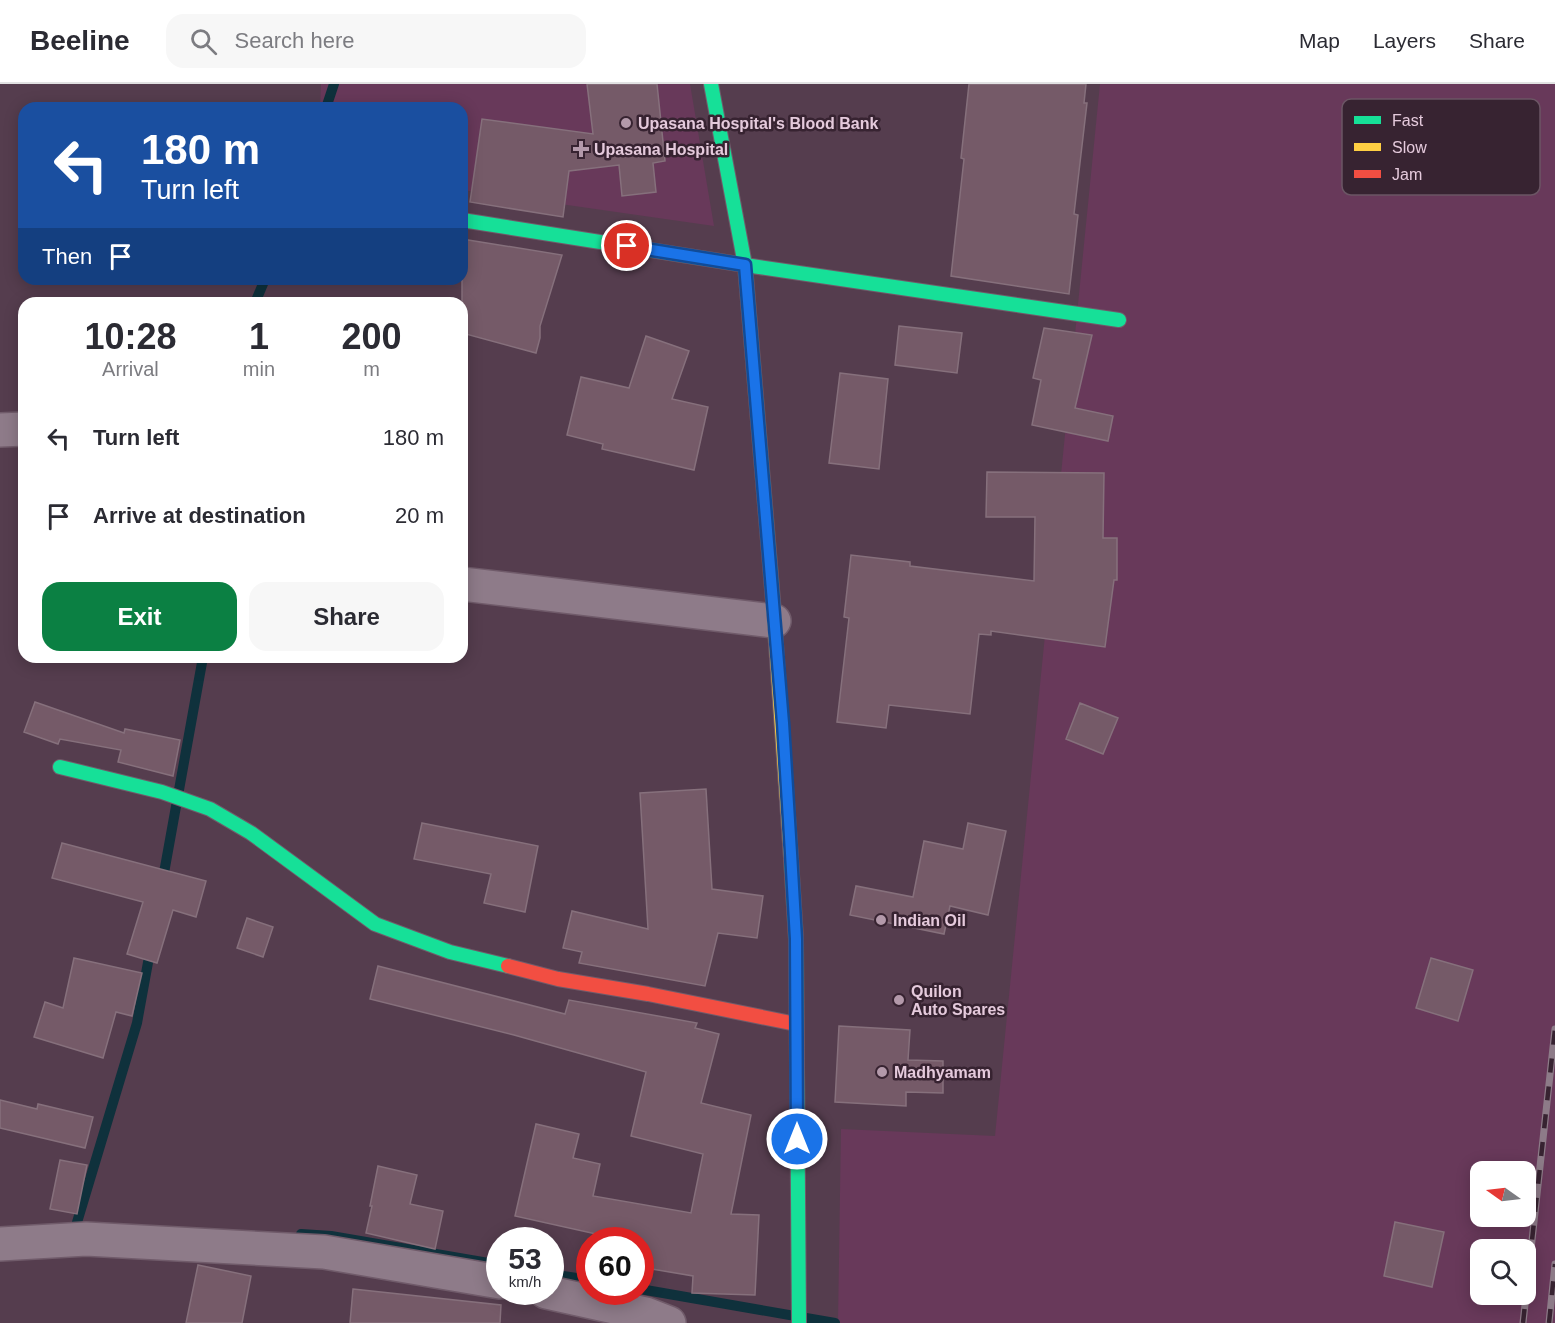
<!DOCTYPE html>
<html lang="en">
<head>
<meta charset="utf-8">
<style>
	body { margin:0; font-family:Helvetica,sans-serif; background:#f7f7f7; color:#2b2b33; height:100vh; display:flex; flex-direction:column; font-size:22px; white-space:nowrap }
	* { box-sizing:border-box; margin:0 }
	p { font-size:20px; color:#7c7c81 }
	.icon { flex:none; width:33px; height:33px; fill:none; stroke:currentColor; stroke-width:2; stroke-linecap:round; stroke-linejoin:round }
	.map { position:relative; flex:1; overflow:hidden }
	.details { position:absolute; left:18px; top:213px; width:450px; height:366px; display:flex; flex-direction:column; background:#fff; border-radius:18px; box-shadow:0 3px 15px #0003 }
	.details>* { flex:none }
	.banner { position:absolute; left:18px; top:18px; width:450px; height:183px; border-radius:18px; box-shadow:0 3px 15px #0003; background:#1a4fa0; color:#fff; overflow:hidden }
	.needle { width:39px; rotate:284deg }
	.tools { position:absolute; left:1470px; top:1077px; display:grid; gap:12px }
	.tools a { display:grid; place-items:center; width:66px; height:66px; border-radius:12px; background:#fff; box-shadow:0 3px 15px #0003; font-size:30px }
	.speed { position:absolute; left:486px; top:1143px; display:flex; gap:12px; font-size:30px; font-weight:700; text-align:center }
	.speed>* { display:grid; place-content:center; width:78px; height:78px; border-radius:50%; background:#fff; box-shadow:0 3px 15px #0003; line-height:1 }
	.speed small { font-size:15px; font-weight:400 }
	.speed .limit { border:9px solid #d22; background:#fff; color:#111 }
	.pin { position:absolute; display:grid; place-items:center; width:51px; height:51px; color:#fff; margin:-26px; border:3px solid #fff; border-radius:50%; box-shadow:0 2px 6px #0007 }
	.me { position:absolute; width:66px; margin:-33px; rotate:0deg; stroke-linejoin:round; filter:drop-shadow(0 0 4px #0008) }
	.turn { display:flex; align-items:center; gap:21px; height:126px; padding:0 24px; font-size:27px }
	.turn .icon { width:78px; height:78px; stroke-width:2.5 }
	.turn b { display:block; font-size:42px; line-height:51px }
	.then { display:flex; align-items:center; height:57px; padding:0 24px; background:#0003; gap:12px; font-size:22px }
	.eta { display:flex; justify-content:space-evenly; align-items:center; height:102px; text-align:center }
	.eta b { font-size:36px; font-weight:800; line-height:42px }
	.button { display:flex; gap:12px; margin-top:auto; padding:12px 24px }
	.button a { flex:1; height:69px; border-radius:18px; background:#0b8043; color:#fff; font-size:24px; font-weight:800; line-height:69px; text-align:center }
	.button a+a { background:#f7f7f7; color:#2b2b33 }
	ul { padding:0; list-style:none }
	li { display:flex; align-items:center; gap:18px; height:78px; padding:0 24px }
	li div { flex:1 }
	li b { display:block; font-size:22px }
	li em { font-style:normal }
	header { display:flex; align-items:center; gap:36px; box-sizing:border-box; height:84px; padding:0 30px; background:#fff; border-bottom:2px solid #e1e1e2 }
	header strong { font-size:28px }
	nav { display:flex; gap:33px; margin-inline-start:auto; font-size:21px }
	.search { width:420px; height:54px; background:#f7f7f7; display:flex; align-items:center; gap:15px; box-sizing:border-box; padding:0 21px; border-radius:18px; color:#7c7c81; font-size:22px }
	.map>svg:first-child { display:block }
	.built { fill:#68395a; fill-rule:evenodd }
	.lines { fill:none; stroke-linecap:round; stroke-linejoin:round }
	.stream { stroke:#0f313c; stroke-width:10 }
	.building { fill:#755a68; stroke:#86707c; stroke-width:1.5 }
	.street-casing { stroke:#705b6a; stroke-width:36 }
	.fast-casing { stroke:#705b6a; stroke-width:16 }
	.slow-casing { stroke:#705b6a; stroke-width:16 }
	.jam-casing { stroke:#705b6a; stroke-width:16 }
	.street { stroke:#8e7b89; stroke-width:33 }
	.fast { stroke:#16e098; stroke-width:14 }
	.slow { stroke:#ffcf43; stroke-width:14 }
	.jam { stroke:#f24e42; stroke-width:14 }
	.rail-casing { stroke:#8d7b88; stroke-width:7 }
	.rail { stroke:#372331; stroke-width:4.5; stroke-dasharray:14; stroke-linecap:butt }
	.route-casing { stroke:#114b97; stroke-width:15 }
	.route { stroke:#1a73e8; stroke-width:10 }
	.poi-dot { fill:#b399aa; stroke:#372331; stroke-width:2 }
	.labels { text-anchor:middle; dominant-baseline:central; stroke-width:5; stroke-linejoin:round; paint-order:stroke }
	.poi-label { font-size:16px; font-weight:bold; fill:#e5cadc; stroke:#372331; text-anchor:start }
	.key { fill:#372331; stroke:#6b5564; stroke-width:1.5 }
	.key-label { font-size:16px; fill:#e5cadc }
</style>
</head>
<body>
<header>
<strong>Beeline</strong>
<div class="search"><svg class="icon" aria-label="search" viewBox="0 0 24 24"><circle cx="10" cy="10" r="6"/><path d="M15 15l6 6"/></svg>Search here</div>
<nav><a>Map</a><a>Layers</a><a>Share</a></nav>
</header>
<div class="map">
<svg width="1555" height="1239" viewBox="0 0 1555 1239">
	<rect width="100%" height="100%" fill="#553d4e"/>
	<!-- built -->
	<path class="built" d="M 321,0 L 690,0 L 714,142 L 462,106 L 462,24 L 320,24 Z
		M 1100,0 L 1555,0 L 1555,1239 L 838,1239 L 841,1045 L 995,1052 ZM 1480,1088 L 1526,1088 L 1526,1132 L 1480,1132 ZM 1480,1166 L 1526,1166 L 1526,1210 L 1480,1210 Z"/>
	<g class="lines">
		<!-- stream -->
		<path class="stream" d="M 326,24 L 334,0
			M 255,219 L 265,195
			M 162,800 L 203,573
			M 69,1145 L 75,1145 L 137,939 L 151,862
			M 301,1150 L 331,1152 L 500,1181
			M 550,1190 L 590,1196
			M 640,1205 L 835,1239"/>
	</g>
	<!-- building -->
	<path class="building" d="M 587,0 L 657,0 L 665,77 L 653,79 L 656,108 L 622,112 L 619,81 L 569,87 L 563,133 L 470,118 L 482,35 L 593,50 Z
		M 969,0 L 1086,0 L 1084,19 L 1087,19 L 1074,130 L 1078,131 L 1069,210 L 951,192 L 964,75 L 961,74 Z
		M 462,155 L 562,171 L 540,242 L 540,254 L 536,269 L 462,249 Z
		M 899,242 L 962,249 L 957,289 L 895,281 Z
		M 1044,244 L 1092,251 L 1075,324 L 1113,332 L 1108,357 L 1032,341 L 1041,296 L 1033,294 Z
		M 646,252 L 689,267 L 672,315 L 708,323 L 694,386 L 602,365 L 603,360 L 567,351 L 581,293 L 629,304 Z
		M 840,289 L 888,295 L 879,385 L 829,379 Z
		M 987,388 L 1104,389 L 1103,454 L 1117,454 L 1117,496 L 1114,496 L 1105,563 L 991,547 L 991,551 L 979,550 L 970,630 L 889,621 L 886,644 L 837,638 L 849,534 L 844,533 L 851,471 L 910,478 L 910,482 L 1034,497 L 1035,433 L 986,433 Z
		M 35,618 L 124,649 L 125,645 L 180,656 L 173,692 L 118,678 L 121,666 L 60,655 L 58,660 L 24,648 Z
		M 1080,619 L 1118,634 L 1103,670 L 1066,655 Z
		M 706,705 L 712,805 L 763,812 L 757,854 L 718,849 L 705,902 L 579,879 L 582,868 L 563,864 L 572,827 L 648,845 L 640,709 Z
		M 422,739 L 538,762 L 525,828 L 484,819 L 491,790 L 414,775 Z
		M 968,739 L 1006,747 L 988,831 L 950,822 L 944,850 L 850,831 L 856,802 L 913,813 L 924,757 L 963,765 Z
		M 62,759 L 206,797 L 196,833 L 173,826 L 157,879 L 127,870 L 143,818 L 52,794 Z
		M 247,834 L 273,843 L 263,873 L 237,864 Z
		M 74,874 L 142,889 L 132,932 L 116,928 L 103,974 L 34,953 L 45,918 L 63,924 Z
		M 1431,874 L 1473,886 L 1458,937 L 1416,924 Z
		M 378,882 L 565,930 L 569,916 L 697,939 L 695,944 L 719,950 L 701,1019 L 751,1031 L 731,1130 L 759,1131 L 755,1211 L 692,1209 L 693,1192 L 640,1183 L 640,1156 L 623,1156 L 515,1132 L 536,1040 L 579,1050 L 573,1074 L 600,1080 L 593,1112 L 691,1129 L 703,1070 L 631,1052 L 646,988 L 514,951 L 370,915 Z
		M 839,942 L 910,946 L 908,976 L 943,977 L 943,1009 L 906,1008 L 906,1022 L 835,1018 Z
		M 0,1016 L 37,1025 L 38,1020 L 93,1033 L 85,1064 L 0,1044 Z
		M 60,1076 L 87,1081 L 77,1130 L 50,1125 Z
		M 378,1082 L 417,1091 L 410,1120 L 443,1127 L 435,1165 L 366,1149 L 372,1122 L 370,1122 Z
		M 1395,1138 L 1444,1148 L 1432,1203 L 1384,1192 Z
		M 198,1181 L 251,1192 L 242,1239 L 186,1239 Z
		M 353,1205 L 501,1221 L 500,1239 L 350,1239 Z"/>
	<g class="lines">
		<defs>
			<path id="street" d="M 0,346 L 24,345
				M 462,500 L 774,537
				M 0,1160 L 86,1155 L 324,1168 L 500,1198
				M 546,1208 L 646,1230 L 669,1239"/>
			<path id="fast" d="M 711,0 L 745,181 L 773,517
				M 462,136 L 745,181 L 1119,236
				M 60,683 L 162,708 L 210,725 L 251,749 L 375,840 L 450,868 L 508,882
				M 791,774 L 796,855 L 799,1239"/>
			<path id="slow" d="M 773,517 L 791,774"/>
			<path id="jam" d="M 508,882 L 558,895 L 648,910 L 796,940"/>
		</defs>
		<!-- street casing -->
		<use href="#street" class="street-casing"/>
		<!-- fast casing -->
		<use href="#fast" class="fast-casing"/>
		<!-- slow casing -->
		<use href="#slow" class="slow-casing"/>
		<!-- jam casing -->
		<use href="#jam" class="jam-casing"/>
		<!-- street -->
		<use href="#street" class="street"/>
		<!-- fast -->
		<use href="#fast" class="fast"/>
		<!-- slow -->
		<use href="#slow" class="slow"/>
		<!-- jam -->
		<use href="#jam" class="jam"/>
		<defs>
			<path id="rail" d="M 1523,1239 L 1555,945
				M 1549,1239 L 1555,1180"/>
		</defs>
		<!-- rail casing -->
		<use href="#rail" class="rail-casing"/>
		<!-- rail -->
		<use href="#rail" class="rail"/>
	</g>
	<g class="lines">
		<defs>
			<path id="route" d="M 627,162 L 745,181 L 783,639 L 791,769 L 796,855 L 797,1055"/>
		</defs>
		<!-- route casing -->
		<use href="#route" class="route-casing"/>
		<!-- route -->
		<use href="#route" class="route"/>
	</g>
	<!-- markers -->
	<g class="poi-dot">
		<circle cx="626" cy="39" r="6"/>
		<path d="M578 56h6v6h6v6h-6v6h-6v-6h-6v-6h6z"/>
		<circle cx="881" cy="836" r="6"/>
		<circle cx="899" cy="916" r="6"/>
		<circle cx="882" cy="988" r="6"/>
	</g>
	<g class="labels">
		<!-- poi labels -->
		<g class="poi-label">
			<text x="638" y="39">Upasana Hospital's Blood Bank</text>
			<text x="594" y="65">Upasana Hospital</text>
			<text x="893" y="836">Indian Oil</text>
			<text x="911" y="907">Quilon<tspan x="911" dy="18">Auto Spares</tspan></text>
			<text x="894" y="988">Madhyamam</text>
		</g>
	</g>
	<!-- legend -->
	<rect x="1342" y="15" width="198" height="96" rx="9" class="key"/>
	<rect x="1354" y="32" width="27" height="8" fill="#16e098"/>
	<rect x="1354" y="59" width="27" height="8" fill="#ffcf43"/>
	<rect x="1354" y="86" width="27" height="8" fill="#f24e42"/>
	<g class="key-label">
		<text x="1392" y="42">Fast</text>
		<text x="1392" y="69">Slow</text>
		<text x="1392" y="96">Jam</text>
	</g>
</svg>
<div class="tools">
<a><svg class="needle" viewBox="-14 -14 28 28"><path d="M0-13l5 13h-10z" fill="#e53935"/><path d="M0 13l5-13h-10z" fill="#7c7c81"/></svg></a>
<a><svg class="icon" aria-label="search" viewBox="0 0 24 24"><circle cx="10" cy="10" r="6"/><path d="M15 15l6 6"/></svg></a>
</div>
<div class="speed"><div>53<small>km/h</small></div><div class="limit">60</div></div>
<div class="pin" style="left:627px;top:162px;background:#d93025"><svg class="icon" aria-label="arrive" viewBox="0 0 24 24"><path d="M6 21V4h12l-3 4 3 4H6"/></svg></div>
<svg class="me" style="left:797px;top:1055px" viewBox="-20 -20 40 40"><circle r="17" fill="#1a73e8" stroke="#fff" stroke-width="3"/><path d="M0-11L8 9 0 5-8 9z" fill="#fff"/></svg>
<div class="banner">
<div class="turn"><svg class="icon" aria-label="left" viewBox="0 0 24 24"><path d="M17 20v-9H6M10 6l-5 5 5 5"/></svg><div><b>180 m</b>Turn left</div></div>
<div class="then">Then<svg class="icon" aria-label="arrive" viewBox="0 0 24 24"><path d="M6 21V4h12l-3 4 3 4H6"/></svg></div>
</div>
<section class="details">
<div class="eta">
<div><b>10:28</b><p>Arrival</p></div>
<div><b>1</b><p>min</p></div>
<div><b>200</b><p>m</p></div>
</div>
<ul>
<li><svg class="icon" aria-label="left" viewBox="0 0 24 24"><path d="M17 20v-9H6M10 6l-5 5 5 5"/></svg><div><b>Turn left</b></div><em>180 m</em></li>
<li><svg class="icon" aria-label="arrive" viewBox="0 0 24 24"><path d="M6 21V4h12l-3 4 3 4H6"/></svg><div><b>Arrive at destination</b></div><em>20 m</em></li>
</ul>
<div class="button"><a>Exit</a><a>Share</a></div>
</section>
</div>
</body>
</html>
